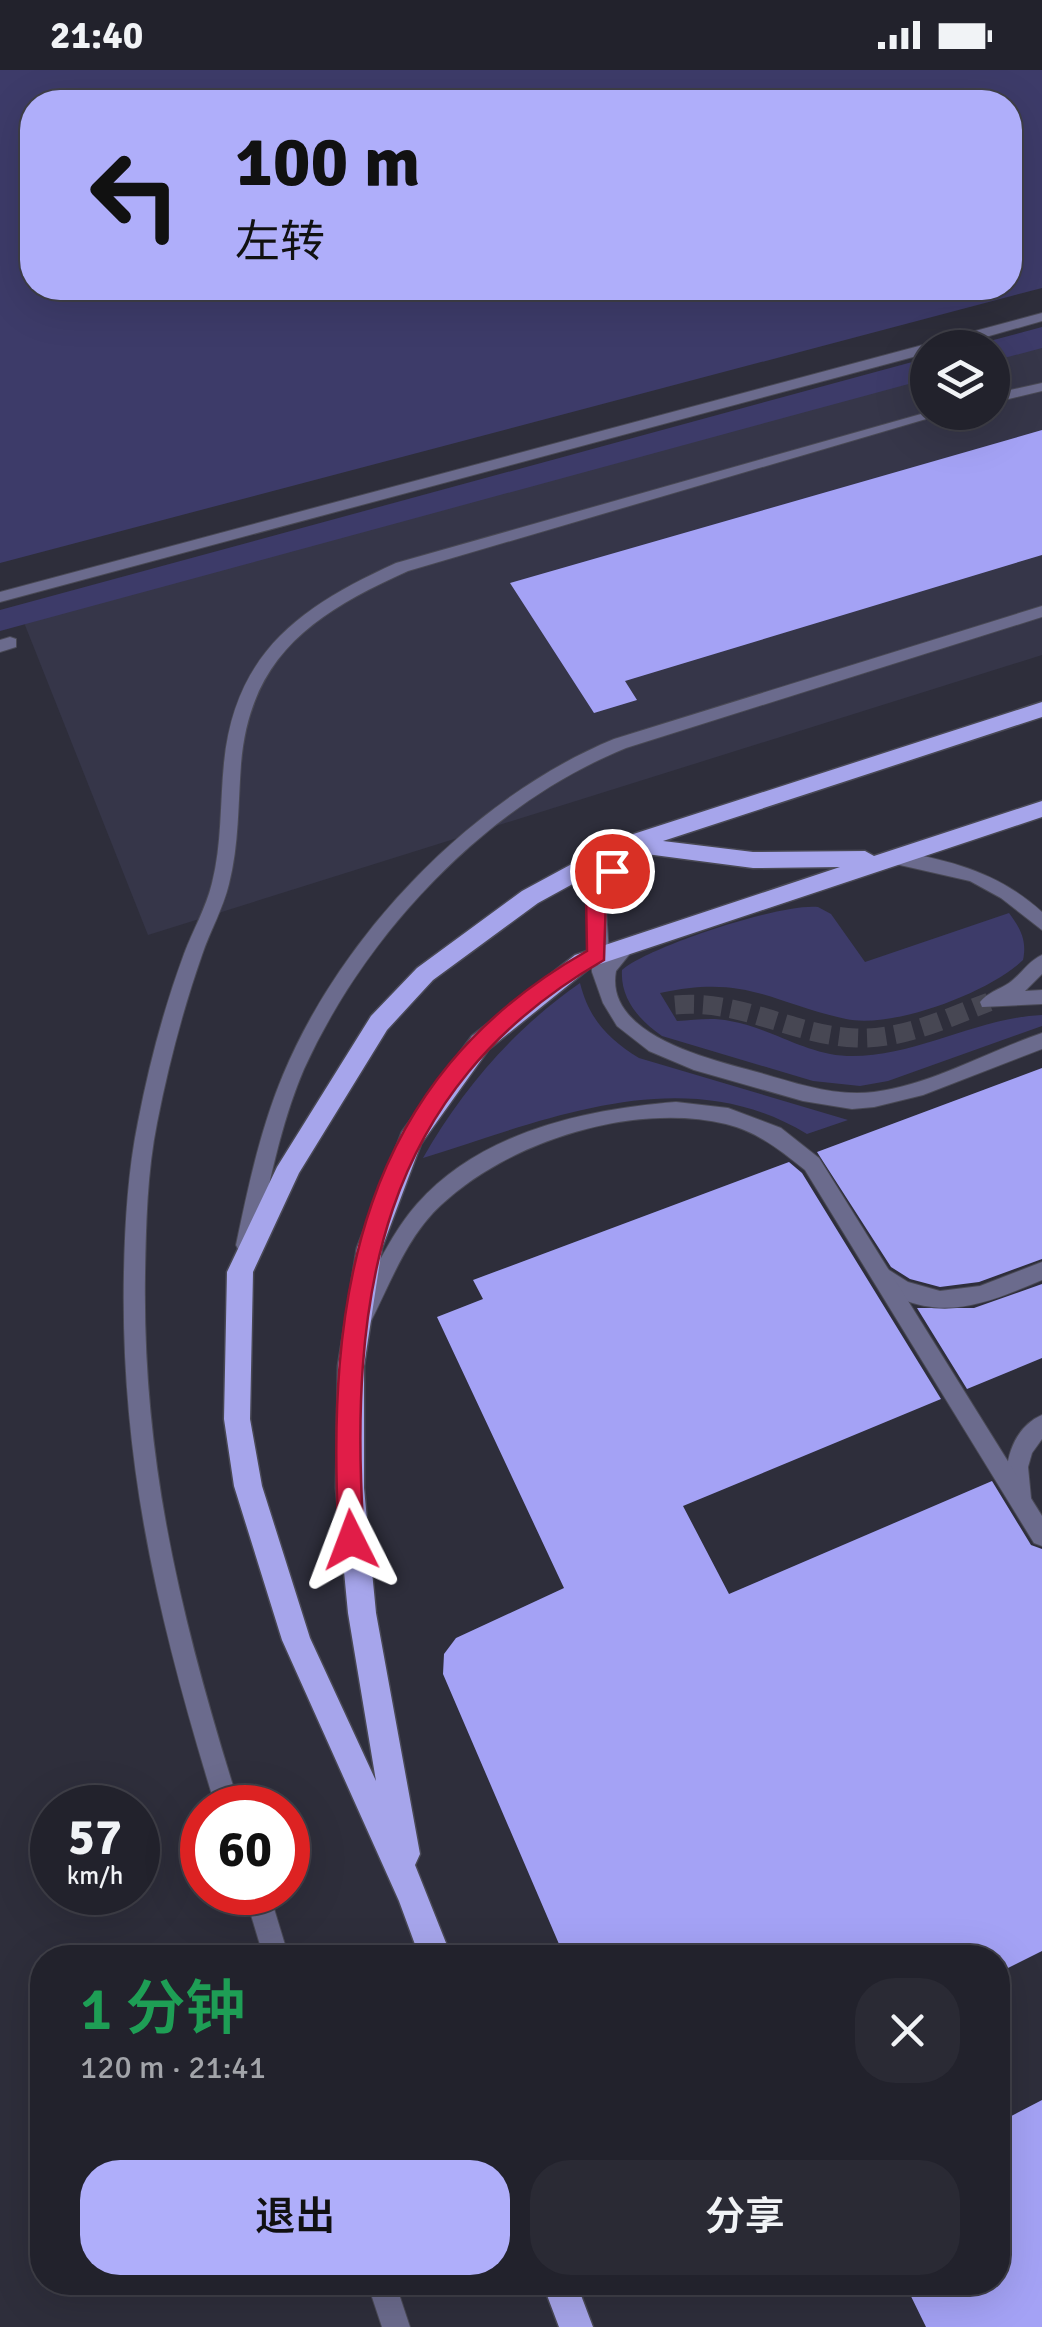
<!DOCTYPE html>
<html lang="zh">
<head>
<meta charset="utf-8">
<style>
	body { margin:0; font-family:Signika,"Noto Sans SC",sans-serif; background:#2a2a34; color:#f1f3f6; height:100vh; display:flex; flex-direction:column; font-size:38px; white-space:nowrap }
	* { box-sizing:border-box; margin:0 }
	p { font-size:32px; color:#a2a4a9 }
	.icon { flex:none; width:55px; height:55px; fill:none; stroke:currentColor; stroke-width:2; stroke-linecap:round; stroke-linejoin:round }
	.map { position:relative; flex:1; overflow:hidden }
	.drawer { position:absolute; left:30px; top:1875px; width:980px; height:350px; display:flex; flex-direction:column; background:#22222c; border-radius:40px; box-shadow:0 10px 40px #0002,0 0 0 2px #3f3f48 }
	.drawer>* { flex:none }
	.banner { position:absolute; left:20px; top:20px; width:1002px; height:210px; border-radius:40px; box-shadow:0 10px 40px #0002,0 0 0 2px #3f3f48; background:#afaefa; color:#111; overflow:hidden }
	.fabs { position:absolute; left:910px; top:260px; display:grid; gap:20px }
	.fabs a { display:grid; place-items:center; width:100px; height:100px; border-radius:50%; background:#22222c; box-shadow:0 10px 40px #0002,0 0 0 2px #3f3f48; font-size:50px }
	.speed { position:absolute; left:30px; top:1715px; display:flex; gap:20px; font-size:50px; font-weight:700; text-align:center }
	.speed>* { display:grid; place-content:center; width:130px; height:130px; border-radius:50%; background:#22222c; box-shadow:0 10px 40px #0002,0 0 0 2px #3f3f48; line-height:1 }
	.speed small { font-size:25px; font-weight:400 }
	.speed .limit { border:15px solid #d22; background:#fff; color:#111 }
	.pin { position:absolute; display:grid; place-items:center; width:85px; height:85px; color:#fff; margin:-42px; border:5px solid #fff; border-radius:50%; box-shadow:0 2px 10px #0007 }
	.me { position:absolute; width:110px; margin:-55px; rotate:357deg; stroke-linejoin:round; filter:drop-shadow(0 0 8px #0008) }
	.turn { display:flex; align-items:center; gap:35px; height:210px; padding:0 50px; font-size:45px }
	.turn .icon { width:130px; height:130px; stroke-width:2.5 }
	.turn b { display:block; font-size:70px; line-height:85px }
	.round { display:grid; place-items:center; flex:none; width:105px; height:105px; border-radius:40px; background:#2a2a34 }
	.overview { display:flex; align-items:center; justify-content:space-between; height:170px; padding:0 50px }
	h1 { font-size:60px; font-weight:600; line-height:75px; color:#1e9e55 }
	.primary-button { display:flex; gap:20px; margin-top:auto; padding:20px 50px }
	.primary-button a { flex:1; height:115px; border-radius:40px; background:#afaefa; color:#111; font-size:40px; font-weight:600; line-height:115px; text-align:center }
	.primary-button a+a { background:#2a2a34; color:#f1f3f6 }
	.status { display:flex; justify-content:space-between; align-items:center; height:70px; padding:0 50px; background:#22222c; direction:ltr }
	.status svg { height:28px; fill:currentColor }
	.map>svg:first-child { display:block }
	.built { fill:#363649 }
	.green { fill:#3d3b69; fill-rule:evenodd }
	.building { fill:#a4a2f5 }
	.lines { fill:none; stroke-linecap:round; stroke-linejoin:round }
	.street-tunnel { stroke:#474753; stroke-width:19; stroke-dasharray:19 9; stroke-linecap:butt }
	.lane-casing { stroke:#494955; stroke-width:2 }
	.street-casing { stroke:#494955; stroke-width:2 }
	.primary-casing { stroke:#494955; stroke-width:3 }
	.lane { fill:#6b6b8d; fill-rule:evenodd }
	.street { fill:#6b6b8d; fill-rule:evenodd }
	.primary { fill:#a6a5eb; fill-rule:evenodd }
	.route { fill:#e11d48; stroke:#92132f; stroke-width:2.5 }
</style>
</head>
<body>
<div class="status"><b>21:40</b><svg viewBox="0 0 49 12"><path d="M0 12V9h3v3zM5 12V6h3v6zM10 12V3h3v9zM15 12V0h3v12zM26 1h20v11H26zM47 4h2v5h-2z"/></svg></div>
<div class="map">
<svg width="1042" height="2257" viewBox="0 0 1042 2257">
	<rect width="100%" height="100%" fill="#2e2e3b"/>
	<!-- built -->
	<path class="built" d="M 1042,264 L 1042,585 L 148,865 L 19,540 L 927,295 L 928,342 L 992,342 L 992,278 Z"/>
	<!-- green -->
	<path class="green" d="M 0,0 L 1042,0 L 1042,218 L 0,493 ZM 32,32 L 1010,32 L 1010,218 L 32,218 Z
		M 1042,257 L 1042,278 L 993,291 L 992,278 L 967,277 Z
		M 927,288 L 927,309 L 0,561 L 0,540 Z
		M 818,837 L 831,844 L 865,892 L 1009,843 C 1021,859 1027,871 1023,890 C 989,923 892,959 846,949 C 769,932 746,904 660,923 L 677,951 C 695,950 712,947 730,951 C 771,958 805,984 847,986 C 915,988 975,948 1042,945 L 1042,956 L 888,1011 L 860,1016 L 813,1011 L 662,966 C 640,951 620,929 622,900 C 650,876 781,833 818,837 Z
		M 580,913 C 589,949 608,969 639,988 L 848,1050 L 807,1064 C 684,989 548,1049 423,1088 C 463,1018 514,959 580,913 Z"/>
	<!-- building -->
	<path class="building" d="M 1042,360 L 1042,485 L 625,611 L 637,630 L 594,643 L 510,513 Z
		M 1042,998 L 1042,1189 L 979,1212 L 940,1217 L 910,1209 L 891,1197 L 817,1082 Z
		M 789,1092 L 802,1103 L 941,1329 L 683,1436 L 729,1524 L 992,1411 L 1031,1475 L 1042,1479 L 1042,1881 L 998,1903 L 998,1888 L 565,1888 L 443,1604 L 444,1584 L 456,1568 L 564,1518 L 437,1247 L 483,1229 L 473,1210 Z
		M 1042,1214 L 1042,1288 L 967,1319 L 917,1238 L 974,1238 Z
		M 1042,2030 L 1042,2257 L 926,2257 L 904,2212 L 998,2212 L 998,2053 Z"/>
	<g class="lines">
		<!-- street-tunnel -->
		<path class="street-tunnel" d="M 675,935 C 743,929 791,965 856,968 C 902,970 947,948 989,932"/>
		<defs>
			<path id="lane" d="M 1042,313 L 1042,321 L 992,333 L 992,324 Z
				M 928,342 L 950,342 L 408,501 C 315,543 250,585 241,694 C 238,734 239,775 229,814 C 223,839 210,861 202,885 C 183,939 168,997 157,1053 C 147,1103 146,1154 145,1204 C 142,1395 183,1557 240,1738 L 216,1738 C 160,1556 120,1394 124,1202 C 125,1152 128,1101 138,1052 C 149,995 164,938 184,884 C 193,860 206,838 212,813 C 222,774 220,733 224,693 C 235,581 302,536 396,493 Z
				M 1042,536 L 1042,547 L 626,678 C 486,735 366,863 304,999 C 280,1055 269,1116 256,1175 L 253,1181 L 246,1184 L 239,1181 L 236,1175 C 248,1118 260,1060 283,1005 C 341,865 473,727 614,669 Z
				M 1042,1192 L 1042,1210 C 996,1229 951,1250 902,1229 C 890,1223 877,1215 871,1204 L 874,1198 L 881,1195 L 908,1212 L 940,1221 L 980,1216 Z
				M 1042,1345 L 1042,1369 L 1032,1383 L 1028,1397 L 1031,1428 L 1028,1435 L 1020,1438 L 1012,1435 C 999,1405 1009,1359 1042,1345 Z
				M 244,1822 L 269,1822 L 289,1888 L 264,1888 Z
				M 367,2212 L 395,2212 L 410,2257 L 382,2257 Z"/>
			<path id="street" d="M 1042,243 L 1042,251 L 947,278 L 928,278 L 928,283 L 0,532 L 0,522 Z
				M 10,567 L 16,569 L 16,577 L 0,582 L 0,570 Z
				M 626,769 L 635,775 L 605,827 L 609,882 L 622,870 L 634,870 L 637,875 L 616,901 C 604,965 710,989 753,1001 C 793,1012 832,1027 874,1022 C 933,1014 986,982 1042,963 L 1042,979 L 923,1025 L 874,1037 L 852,1039 L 803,1031 L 694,1000 L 649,981 L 617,956 L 603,933 L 592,902 L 587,827 L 620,770 Z
				M 897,781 C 953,791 999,803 1042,842 L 1042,860 L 1001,828 L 970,811 L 891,793 L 888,788 Z
				M 1042,885 L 1042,904 L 1025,921 L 1042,920 L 1042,934 L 982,937 L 980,932 C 987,923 998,920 1009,913 C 1021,905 1028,891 1042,885 Z
				M 676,1032 L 728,1038 L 781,1058 L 819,1088 L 1042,1446 L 1042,1476 L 1034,1473 L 805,1100 C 780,1080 758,1062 726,1054 C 634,1032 509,1071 441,1135 C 407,1166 390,1214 370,1253 L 363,1256 L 356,1253 L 353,1247 C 371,1208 389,1166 417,1134 C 480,1062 586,1039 676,1032 Z"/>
			<path id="primary" d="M 1042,632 L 1042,647 L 663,771 L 753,782 L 865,781 L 874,786 L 1042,731 L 1042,747 L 591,897 L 489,979 L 421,1074 L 382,1178 L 364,1296 L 364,1418 L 376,1543 L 420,1784 L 415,1795 L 452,1888 L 420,1888 L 399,1831 L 282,1570 L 234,1416 L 224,1349 L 227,1202 L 277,1097 L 371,946 L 417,898 L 522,821 L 618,769 ZM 631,782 L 753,798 L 840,797 L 575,885 L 472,966 L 402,1062 L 357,1178 L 338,1296 L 336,1418 L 348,1543 L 376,1711 L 310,1568 L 262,1416 L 250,1349 L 253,1202 L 299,1103 L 387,960 L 433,910 L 538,833 Z
				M 542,2212 L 576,2212 L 593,2257 L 559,2257 Z"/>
		</defs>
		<!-- lane casing -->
		<use href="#lane" class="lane-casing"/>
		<!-- street casing -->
		<use href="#street" class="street-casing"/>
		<!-- primary casing -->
		<use href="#primary" class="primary-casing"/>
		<!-- lane -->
		<use href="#lane" class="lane"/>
		<!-- street -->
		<use href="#street" class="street"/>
		<!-- primary -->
		<use href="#primary" class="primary"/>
	</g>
	<!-- route -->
	<path class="route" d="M 612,793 L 622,801 L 606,827 L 604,890 C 377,1021 348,1229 364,1470 L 360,1478 L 351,1482 L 342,1478 L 339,1470 C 325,1229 358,1010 587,881 L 586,826 L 604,795 Z"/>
</svg>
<div class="fabs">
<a><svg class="icon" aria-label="layers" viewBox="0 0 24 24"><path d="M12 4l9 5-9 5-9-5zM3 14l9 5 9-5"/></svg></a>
</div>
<div class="speed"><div>57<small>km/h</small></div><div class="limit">60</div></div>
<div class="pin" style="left:612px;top:801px;background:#d93025"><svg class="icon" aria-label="arrive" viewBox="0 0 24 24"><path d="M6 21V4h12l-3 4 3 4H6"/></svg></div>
<svg class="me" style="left:351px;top:1470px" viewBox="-20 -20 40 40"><path d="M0-17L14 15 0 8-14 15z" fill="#e11d48" stroke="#fff" stroke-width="4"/></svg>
<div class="banner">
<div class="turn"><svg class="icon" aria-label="left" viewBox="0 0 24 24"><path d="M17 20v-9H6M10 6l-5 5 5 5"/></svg><div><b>100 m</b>左转</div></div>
</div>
<section class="drawer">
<div class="overview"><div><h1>1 分钟</h1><p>120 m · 21:41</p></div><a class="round"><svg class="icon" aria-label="close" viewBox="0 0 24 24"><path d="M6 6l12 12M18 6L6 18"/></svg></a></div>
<div class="primary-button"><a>退出</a><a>分享</a></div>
</section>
</div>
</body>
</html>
